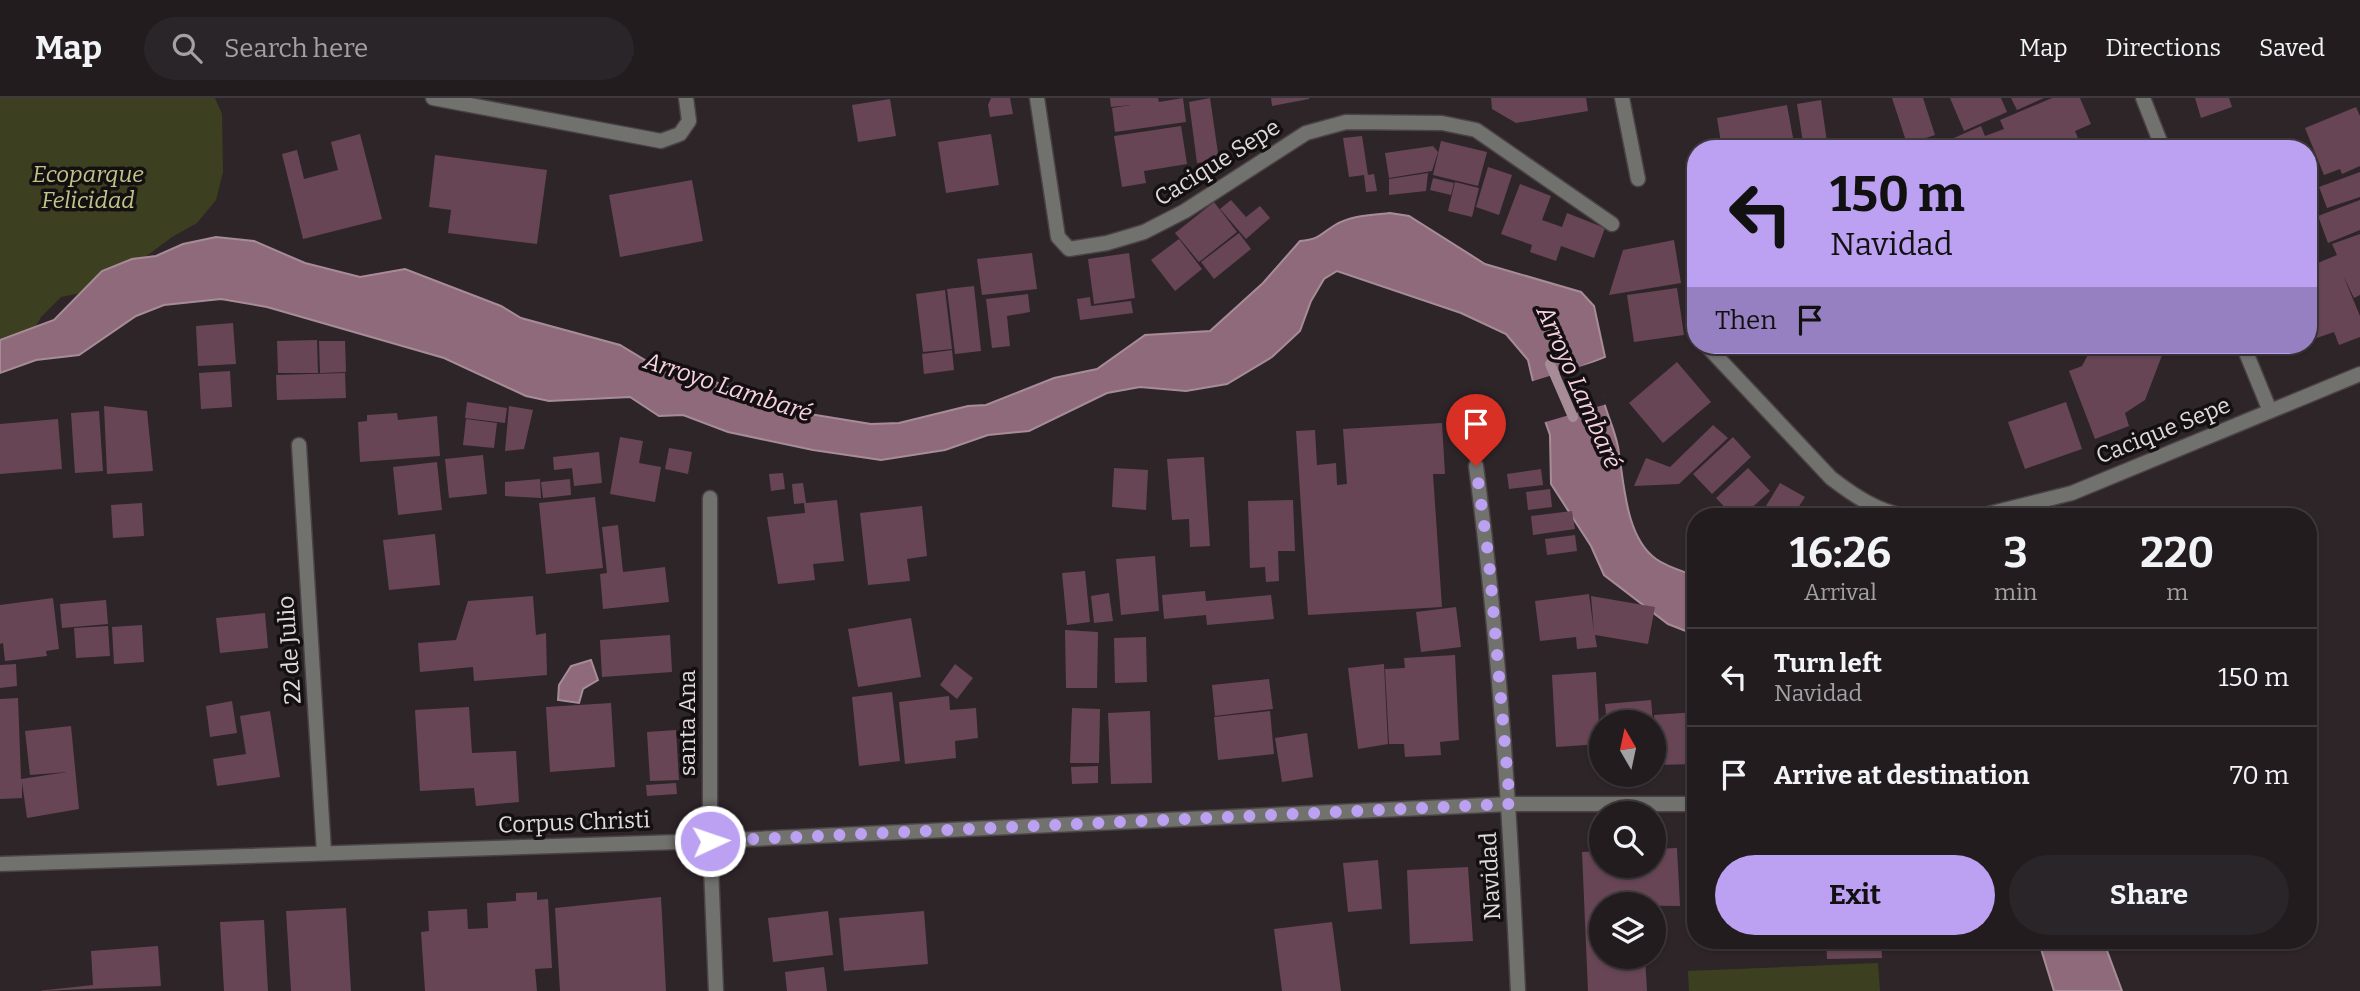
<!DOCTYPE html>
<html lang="en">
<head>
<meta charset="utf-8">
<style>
	body { margin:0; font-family:Bitter,serif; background:#2a2528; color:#f1f3f6; height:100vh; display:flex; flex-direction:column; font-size:26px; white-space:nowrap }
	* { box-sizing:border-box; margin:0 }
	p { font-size:23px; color:#a2a1a4 }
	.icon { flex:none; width:38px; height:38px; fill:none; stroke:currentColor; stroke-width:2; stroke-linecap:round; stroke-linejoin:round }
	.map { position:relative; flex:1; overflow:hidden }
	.details { position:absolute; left:1687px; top:410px; width:630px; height:441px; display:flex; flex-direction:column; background:#221c1f; border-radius:28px; box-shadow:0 2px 5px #0004,0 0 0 2px #3f3a3d }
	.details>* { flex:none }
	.banner { position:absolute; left:1687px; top:42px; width:630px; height:214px; border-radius:28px; box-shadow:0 2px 5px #0004,0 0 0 2px #3f3a3d; background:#bca0f2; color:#111; overflow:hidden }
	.needle { width:46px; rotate:351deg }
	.controls { position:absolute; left:1589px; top:612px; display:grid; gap:14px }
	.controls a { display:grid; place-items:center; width:77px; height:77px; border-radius:50%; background:#221c1f; box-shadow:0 2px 5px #0004,0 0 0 2px #3f3a3d; font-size:35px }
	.pin { position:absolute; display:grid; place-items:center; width:60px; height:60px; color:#fff; margin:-72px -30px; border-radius:50% 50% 50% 0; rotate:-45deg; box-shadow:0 0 7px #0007 }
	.pin .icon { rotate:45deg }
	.me { position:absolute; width:77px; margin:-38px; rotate:87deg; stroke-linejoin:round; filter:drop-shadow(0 0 5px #0008) }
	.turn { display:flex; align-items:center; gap:24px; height:147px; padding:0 28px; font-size:32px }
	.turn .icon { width:91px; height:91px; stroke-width:2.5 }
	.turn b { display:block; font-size:49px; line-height:60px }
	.then { display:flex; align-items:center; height:66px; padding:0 28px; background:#0003; gap:14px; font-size:26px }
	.eta { display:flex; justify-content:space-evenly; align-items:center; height:119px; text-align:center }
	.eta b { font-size:42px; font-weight:700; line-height:49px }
	.cta { display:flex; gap:14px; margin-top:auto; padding:14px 28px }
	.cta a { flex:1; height:80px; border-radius:42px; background:#bca0f2; color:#111; font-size:28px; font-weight:700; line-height:80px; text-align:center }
	.cta a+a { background:#2a2528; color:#f1f3f6 }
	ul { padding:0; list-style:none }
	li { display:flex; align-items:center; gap:21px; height:98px; padding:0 28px; border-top:2px solid #3f3a3d }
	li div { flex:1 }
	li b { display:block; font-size:26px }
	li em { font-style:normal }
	header { display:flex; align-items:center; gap:42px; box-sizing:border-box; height:98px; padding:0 35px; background:#221c1f; border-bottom:2px solid #3f3a3d }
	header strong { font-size:33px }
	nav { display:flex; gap:38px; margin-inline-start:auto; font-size:24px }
	.search { width:490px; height:63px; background:#2a2528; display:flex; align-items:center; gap:18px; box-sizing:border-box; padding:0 24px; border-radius:38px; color:#a2a1a4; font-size:26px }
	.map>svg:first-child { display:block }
	.green { fill:#3d4020 }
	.water { fill:#8f6a7b; stroke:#a78c98; stroke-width:2 }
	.pier { fill:#2e2529 }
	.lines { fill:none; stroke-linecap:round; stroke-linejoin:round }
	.stream { stroke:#a78c98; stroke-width:10 }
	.building { fill:#674555 }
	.minor-casing { stroke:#4a4246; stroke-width:17 }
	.minor { stroke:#71726d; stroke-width:14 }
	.route { stroke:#bca0f2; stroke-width:12; stroke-dasharray:0 21.6 }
	.labels { text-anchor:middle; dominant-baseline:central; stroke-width:7; stroke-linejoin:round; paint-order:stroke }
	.street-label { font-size:23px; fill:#e0dadc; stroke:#141011 }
	.park-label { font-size:23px; font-style:italic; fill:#bfc588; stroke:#141011 }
	.water-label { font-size:24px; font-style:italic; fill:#f8d1e2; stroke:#141011 }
</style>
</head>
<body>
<header>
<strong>Map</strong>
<div class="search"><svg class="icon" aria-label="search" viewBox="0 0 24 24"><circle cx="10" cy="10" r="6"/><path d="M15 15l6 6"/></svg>Search here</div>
<nav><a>Map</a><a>Directions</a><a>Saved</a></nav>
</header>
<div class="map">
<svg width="2360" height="893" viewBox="0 0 2360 893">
	<rect width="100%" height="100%" fill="#2e2529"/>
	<!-- green -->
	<path class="green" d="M 0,0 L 215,0 L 222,16 L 223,74 L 216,102 L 197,125 L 172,139 L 121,177 L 95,192 L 61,199 L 41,219 L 27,243 L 0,257 Z
		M 1878,865 L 1880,893 L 1689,893 L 1688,873 Z"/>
	<!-- water -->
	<path class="water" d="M 1390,115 L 1409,118 L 1485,166 L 1581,194 L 1594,208 L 1605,259 L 1534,288 L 1528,262 L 1506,236 L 1461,215 L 1337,173 L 1324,181 L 1311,203 L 1300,233 L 1272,259 L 1227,286 L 1186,293 L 1140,289 L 1107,295 L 1029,333 L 988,337 L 945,352 L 881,362 L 813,352 L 728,334 L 683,317 L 659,318 L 630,299 L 549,303 L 526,298 L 444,260 L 267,209 L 221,201 L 164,207 L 136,218 L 79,257 L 36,262 L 0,275 L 0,242 L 54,222 L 102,173 L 132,161 L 156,158 L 183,146 L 216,139 L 254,143 L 305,165 L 360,179 L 405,171 L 501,208 L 521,220 L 620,247 L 673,279 L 708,281 L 785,312 L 871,326 L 899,325 L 968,308 L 986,307 L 1054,280 L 1097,271 L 1145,237 L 1210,233 L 1263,185 L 1300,143 C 1320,141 1319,137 1335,127 C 1351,117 1372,117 1390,115 Z
		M 1602,297 C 1606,315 1615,332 1618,349 C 1624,383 1625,439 1656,461 C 1667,469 1682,473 1696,478 L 1696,537 L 1668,526 L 1604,477 L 1591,448 L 1551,386 L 1550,337 L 1543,317 Z
		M 591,562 L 598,582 L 583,591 L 579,605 L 558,602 L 559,587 L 571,568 Z
		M 2034,842 L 2103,842 L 2122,893 L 2054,893 L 2041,851 Z"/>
	<!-- pier -->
	<path class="pier" d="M 1608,260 L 1536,291 L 1531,289 L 1530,284 Z
		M 1602,294 L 1607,306 L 1542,325 L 1542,314 Z"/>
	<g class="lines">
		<!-- stream -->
		<path class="stream" d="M 1550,266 L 1573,319"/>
	</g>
	<!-- building -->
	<path class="building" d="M 991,0 L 1010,0 L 1013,16 L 990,19 L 988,7 Z
		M 1110,0 L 1158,0 L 1159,4 L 1183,0 L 1186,24 L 1115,34 L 1112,10 L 1131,7 L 1111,9 Z
		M 1210,0 L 1219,62 L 1197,65 L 1189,4 Z
		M 1271,0 L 1309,0 L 1309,1 L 1272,8 Z
		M 1491,0 L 1586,0 L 1588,13 L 1516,25 L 1492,11 Z
		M 1892,0 L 1923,0 L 1935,37 L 1907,46 Z
		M 1950,0 L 2001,0 L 2007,14 L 1964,33 Z
		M 2011,0 L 2044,0 L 2017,12 Z
		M 2052,0 L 2080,0 L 2091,26 L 2075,33 L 2081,47 L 2096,40 L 2100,51 L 1929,51 L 1981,28 L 1985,38 L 2004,31 L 2000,22 Z
		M 2195,0 L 2229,0 L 2232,9 L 2201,20 Z
		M 890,1 L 896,38 L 858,44 L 852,7 Z
		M 1821,2 L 1828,51 L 1804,51 L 1797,6 Z
		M 1787,7 L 1795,51 L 1722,51 L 1717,20 Z
		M 2356,9 L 2360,18 L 2360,68 L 2342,76 L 2340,71 L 2324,77 L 2305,30 Z
		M 1181,28 L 1187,66 L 1144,73 L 1146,85 L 1122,89 L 1114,38 Z
		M 360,36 L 382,121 L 303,141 L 282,56 L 297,52 L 304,81 L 338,72 L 331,44 Z
		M 991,36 L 999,87 L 946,95 L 938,44 Z
		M 1362,38 L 1368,77 L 1374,76 L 1377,93 L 1366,94 L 1364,77 L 1349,79 L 1343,40 Z
		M 1441,43 L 1487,54 L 1478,88 L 1433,77 Z
		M 1433,48 L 1438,54 L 1432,73 L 1389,80 L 1385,55 Z
		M 435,57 L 547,72 L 537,146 L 448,135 L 451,112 L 429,109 Z
		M 1488,69 L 1512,77 L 1499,117 L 1476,109 Z
		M 2360,74 L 2360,99 L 2327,110 L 2319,89 Z
		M 1428,75 L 1426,93 L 1389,97 L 1389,81 Z
		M 1433,80 L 1454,85 L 1451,97 L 1430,92 Z
		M 692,82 L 703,143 L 620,159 L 609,97 Z
		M 1455,84 L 1479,90 L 1472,119 L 1448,113 Z
		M 1520,86 L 1551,98 L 1542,122 L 1562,129 L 1567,115 L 1605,130 L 1594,160 L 1561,148 L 1556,163 L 1530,154 L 1532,147 L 1501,136 Z
		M 1231,102 L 1246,119 L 1260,108 L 1270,120 L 1246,141 L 1220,111 Z
		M 2360,102 L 2360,132 L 2328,145 L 2318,118 Z
		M 1214,104 L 1237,134 L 1199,164 L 1175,135 Z
		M 1239,135 L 1251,151 L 1214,181 L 1201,164 Z
		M 2360,136 L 2360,197 L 2354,200 L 2343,177 L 2360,218 L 2360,239 L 2339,247 L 2334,234 L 2311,242 L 2308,235 L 2308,169 L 2337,157 L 2332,146 Z
		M 1179,141 L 1202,171 L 1175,193 L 1151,162 Z
		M 1674,142 L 1681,185 L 1609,197 L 1623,152 Z
		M 1032,155 L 1037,191 L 982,197 L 977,161 Z
		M 1129,155 L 1135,200 L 1094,206 L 1088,161 Z
		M 974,188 L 981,253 L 955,256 L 947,191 Z
		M 1677,190 L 1684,237 L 1634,244 L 1627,197 Z
		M 945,192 L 952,251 L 923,254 L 916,196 Z
		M 1028,196 L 1030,214 L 1007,218 L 1010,248 L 992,250 L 986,201 Z
		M 1090,199 L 1091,208 L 1131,203 L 1133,215 L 1080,222 L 1077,201 Z
		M 233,225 L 236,266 L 198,268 L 196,228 Z
		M 317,242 L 318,275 L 278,275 L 277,243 Z
		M 319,243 L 345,243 L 346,274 L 320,275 Z
		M 2093,247 L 2105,251 L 2107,247 L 2166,247 L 2145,302 L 2125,315 L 2129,328 L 2095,341 L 2069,273 L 2082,268 Z
		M 952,252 L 954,272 L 924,276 L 922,256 Z
		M 1677,264 L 1711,304 L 1663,345 L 1629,305 Z
		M 230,273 L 232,309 L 201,311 L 199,275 Z
		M 345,275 L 346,300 L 277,302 L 276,277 Z
		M 467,304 L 507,310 L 505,325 L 465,320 Z
		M 2066,304 L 2082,351 L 2025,371 L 2008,324 Z
		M 104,308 L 147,313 L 153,373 L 107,376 Z
		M 509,308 L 533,312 L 524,351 L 505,353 Z
		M 99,313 L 103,373 L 75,375 L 71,315 Z
		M 397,315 L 398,322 L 437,318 L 440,358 L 360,364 L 358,324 L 367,323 L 367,317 Z
		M 58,321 L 62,371 L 0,376 L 0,326 Z
		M 466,321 L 497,325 L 494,350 L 463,347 Z
		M 1442,325 L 1445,376 L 1433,376 L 1442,509 L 1308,517 L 1296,333 L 1315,332 L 1317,367 L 1336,365 L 1337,387 L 1347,386 L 1343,331 Z
		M 1713,327 L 1728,340 L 1679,386 L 1634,388 L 1646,360 L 1670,369 Z
		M 620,339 L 643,343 L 639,365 L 661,369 L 655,404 L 610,396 Z
		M 1733,339 L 1751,359 L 1712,396 L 1693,376 Z
		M 669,350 L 692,354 L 688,376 L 665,371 Z
		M 599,354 L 602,385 L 574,388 L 572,370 L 554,372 L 553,359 Z
		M 483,357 L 487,396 L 449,400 L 445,361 Z
		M 1204,359 L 1210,448 L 1190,449 L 1189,421 L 1172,422 L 1167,361 Z
		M 437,364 L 442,412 L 398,417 L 393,369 Z
		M 1114,370 L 1148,372 L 1146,412 L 1112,409 Z
		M 1748,370 L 1770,393 L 1743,418 L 1733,418 L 1716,400 Z
		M 1541,371 L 1543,387 L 1509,391 L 1507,376 Z
		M 783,375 L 785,391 L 771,393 L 769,376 Z
		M 540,381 L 541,400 L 505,398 L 505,384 Z
		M 570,381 L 571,397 L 543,400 L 541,384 Z
		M 803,385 L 806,405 L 837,402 L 844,463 L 813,466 L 815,482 L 778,486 L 767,419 L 805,415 L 804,405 L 794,406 L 792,386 Z
		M 1780,385 L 1805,399 L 1793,418 L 1760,418 Z
		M 1550,391 L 1552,409 L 1528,412 L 1526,394 Z
		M 595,399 L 603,470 L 546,476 L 539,405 Z
		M 1293,402 L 1295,453 L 1278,453 L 1279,483 L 1266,484 L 1265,469 L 1250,470 L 1248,403 Z
		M 142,405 L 144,438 L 113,440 L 111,407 Z
		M 922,408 L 927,458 L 907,461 L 910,483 L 868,487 L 860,415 Z
		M 1572,413 L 1575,431 L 1533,437 L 1531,418 Z
		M 618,427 L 623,474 L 665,469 L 669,504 L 603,511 L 600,476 L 607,475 L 602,429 Z
		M 435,436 L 440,487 L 389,492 L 383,442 Z
		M 1575,437 L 1577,453 L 1547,457 L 1545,441 Z
		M 1155,458 L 1159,513 L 1121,517 L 1116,461 Z
		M 1085,473 L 1090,524 L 1067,527 L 1062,475 Z
		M 1205,493 L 1206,503 L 1271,497 L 1274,521 L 1207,527 L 1206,517 L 1164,521 L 1162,497 Z
		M 1109,495 L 1113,523 L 1094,525 L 1091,498 Z
		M 1589,496 L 1594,534 L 1591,498 L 1655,509 L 1648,546 L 1595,537 L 1597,549 L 1577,551 L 1576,539 L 1540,543 L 1535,503 Z
		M 533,498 L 536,537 L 546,535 L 547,577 L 474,583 L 473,569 L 420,574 L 418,545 L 456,542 L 468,503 Z
		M 53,500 L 59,551 L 46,553 L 47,558 L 5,563 L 3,545 L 0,546 L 0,507 Z
		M 106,502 L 108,526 L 62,530 L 60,506 Z
		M 1456,509 L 1461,549 L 1421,554 L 1416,514 Z
		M 265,515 L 268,550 L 220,555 L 216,520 Z
		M 911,520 L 921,579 L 858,589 L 848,531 Z
		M 142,527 L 144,564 L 114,566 L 112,529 Z
		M 108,528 L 110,558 L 76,560 L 74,530 Z
		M 1065,532 L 1098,534 L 1097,590 L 1066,590 Z
		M 670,537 L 672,574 L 602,579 L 600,542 Z
		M 1146,539 L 1147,584 L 1115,585 L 1114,540 Z
		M 1455,557 L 1459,642 L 1440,644 L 1441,657 L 1405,659 L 1404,646 L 1389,646 L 1385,571 L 1405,570 L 1404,560 Z
		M 16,566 L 17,588 L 0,590 L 0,567 Z
		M 955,566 L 973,580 L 957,601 L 940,587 Z
		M 1384,566 L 1388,646 L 1358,651 L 1348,570 Z
		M 1596,574 L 1600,646 L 1556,649 L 1552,577 Z
		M 1269,581 L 1273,611 L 1215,618 L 1212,587 Z
		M 892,594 L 900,663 L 859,668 L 852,599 Z
		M 949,598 L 950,612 L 976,610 L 978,640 L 955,643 L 956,660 L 905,666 L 899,604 Z
		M 18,600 L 21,681 L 67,674 L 30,677 L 25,633 L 71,628 L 79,711 L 27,720 L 22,684 L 22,700 L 0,701 L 0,601 Z
		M 1651,602 L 1653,625 L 1607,625 L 1605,606 Z
		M 232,603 L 237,635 L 210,639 L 206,608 Z
		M 611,605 L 615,669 L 550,674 L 546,609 Z
		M 469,609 L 472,655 L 516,653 L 519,704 L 476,708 L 474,690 L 420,693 L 415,612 Z
		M 1072,610 L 1100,611 L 1099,665 L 1070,665 Z
		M 270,613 L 280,679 L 217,688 L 213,661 L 246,656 L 240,618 Z
		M 1150,613 L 1152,685 L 1111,686 L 1108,615 Z
		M 1270,613 L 1274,656 L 1218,662 L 1214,619 Z
		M 1696,614 L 1696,666 L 1654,667 L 1654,655 L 1657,655 L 1654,617 Z
		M 676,632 L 679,682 L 650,683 L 647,634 Z
		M 1307,635 L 1313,679 L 1282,684 L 1275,640 Z
		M 1098,668 L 1098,685 L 1072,686 L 1071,669 Z
		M 676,685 L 677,696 L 647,698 L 646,687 Z
		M 1677,750 L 1680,808 L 1601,807 L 1601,859 L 1645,859 L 1647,893 L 1588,893 L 1582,754 L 1601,753 L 1601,768 L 1654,768 L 1654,751 Z
		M 1378,762 L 1382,811 L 1348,814 L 1343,765 Z
		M 1468,769 L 1473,843 L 1410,846 L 1407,772 Z
		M 537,794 L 537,802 L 548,801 L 552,870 L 535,871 L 537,893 L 425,893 L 421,834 L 429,833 L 428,813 L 467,811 L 468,831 L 488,830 L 487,805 L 516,803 L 516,795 Z
		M 661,799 L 666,893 L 560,893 L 555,810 Z
		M 346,810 L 351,893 L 291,893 L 286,813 Z
		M 828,813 L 833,857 L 773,864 L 768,820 Z
		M 924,813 L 928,866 L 844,873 L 839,820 Z
		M 264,822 L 268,893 L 224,893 L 220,824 Z
		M 1332,824 L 1341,893 L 1282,893 L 1274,831 Z
		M 1826,842 L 1881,842 L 1882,860 L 1827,861 Z
		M 158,848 L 161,888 L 37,893 L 93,887 L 91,853 Z
		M 824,869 L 827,893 L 787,893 L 785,874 Z"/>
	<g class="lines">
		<defs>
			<path id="minor" d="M 433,0 L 661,43 L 680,36 L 689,23 L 686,0
				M 1037,0 L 1058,139 L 1069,151 L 1107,145 L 1144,134 L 1185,113 L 1306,35 L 1346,24 L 1442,25 L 1476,32 L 1612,126
				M 1622,0 L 1638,81
				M 2143,0 L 2163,51
				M 1706,247 L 1831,380 C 1853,397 1878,414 1906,418
				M 2243,247 L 2270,313
				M 299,347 L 324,755
				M 1476,368 C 1499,542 1510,717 1518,893
				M 710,400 L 710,743 L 716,893
				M 1980,418 L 2072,395 L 2360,276
				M 0,766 L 710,743 L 1510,706 L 1696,706"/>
		</defs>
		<!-- minor casing -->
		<use href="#minor" class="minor-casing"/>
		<!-- minor -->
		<use href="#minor" class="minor"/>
	</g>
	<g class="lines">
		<!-- route -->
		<path class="route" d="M 710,743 L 1510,706 L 1489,463 L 1476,368"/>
	</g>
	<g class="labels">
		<!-- street labels -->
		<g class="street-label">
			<text transform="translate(1217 64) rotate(-32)">Cacique Sepe</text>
			<text transform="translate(2163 332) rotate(-22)">Cacique Sepe</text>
			<text transform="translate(289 552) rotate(-94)">22 de Julio</text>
			<text transform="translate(687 625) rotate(-90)">santa Ana</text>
			<text transform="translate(574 724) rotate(-2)">Corpus Christi</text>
			<text transform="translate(1490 778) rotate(-93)">Navidad</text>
		</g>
		<!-- park labels -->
		<g class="park-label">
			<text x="88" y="76">Ecoparque<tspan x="88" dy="26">Felicidad</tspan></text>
		</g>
		<!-- water labels -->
		<g class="water-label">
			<text transform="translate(728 289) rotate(18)">Arroyo Lambaré</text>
			<text transform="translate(1579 289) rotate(66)">Arroyo Lambaré</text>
		</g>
	</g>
</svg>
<div class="controls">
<a><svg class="needle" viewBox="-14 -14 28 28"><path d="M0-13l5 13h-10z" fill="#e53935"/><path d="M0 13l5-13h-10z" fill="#a2a1a4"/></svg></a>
<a><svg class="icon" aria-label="search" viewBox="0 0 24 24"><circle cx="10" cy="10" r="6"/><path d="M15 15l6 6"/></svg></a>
<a><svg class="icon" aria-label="layers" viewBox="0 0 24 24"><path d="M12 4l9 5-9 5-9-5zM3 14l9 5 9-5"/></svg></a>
</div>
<div class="pin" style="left:1476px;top:368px;background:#d93025"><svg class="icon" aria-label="arrive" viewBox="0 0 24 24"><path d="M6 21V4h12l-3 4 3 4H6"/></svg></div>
<svg class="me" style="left:710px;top:743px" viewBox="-20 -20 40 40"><circle r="17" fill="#bca0f2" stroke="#fff" stroke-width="3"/><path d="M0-11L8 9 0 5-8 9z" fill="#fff"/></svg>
<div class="banner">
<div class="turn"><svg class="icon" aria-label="left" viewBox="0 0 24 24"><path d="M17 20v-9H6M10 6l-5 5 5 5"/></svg><div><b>150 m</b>Navidad</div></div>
<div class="then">Then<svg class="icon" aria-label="arrive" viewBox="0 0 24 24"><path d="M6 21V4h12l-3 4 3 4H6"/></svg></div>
</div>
<section class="details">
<div class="eta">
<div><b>16:26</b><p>Arrival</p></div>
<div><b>3</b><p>min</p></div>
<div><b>220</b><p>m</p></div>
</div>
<ul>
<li><svg class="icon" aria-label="left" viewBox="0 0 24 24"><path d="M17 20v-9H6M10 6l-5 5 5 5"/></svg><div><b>Turn left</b><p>Navidad</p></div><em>150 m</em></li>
<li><svg class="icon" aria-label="arrive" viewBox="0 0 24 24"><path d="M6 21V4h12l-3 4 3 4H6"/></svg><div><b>Arrive at destination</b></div><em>70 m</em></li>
</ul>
<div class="cta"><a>Exit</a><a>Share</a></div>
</section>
</div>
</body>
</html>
